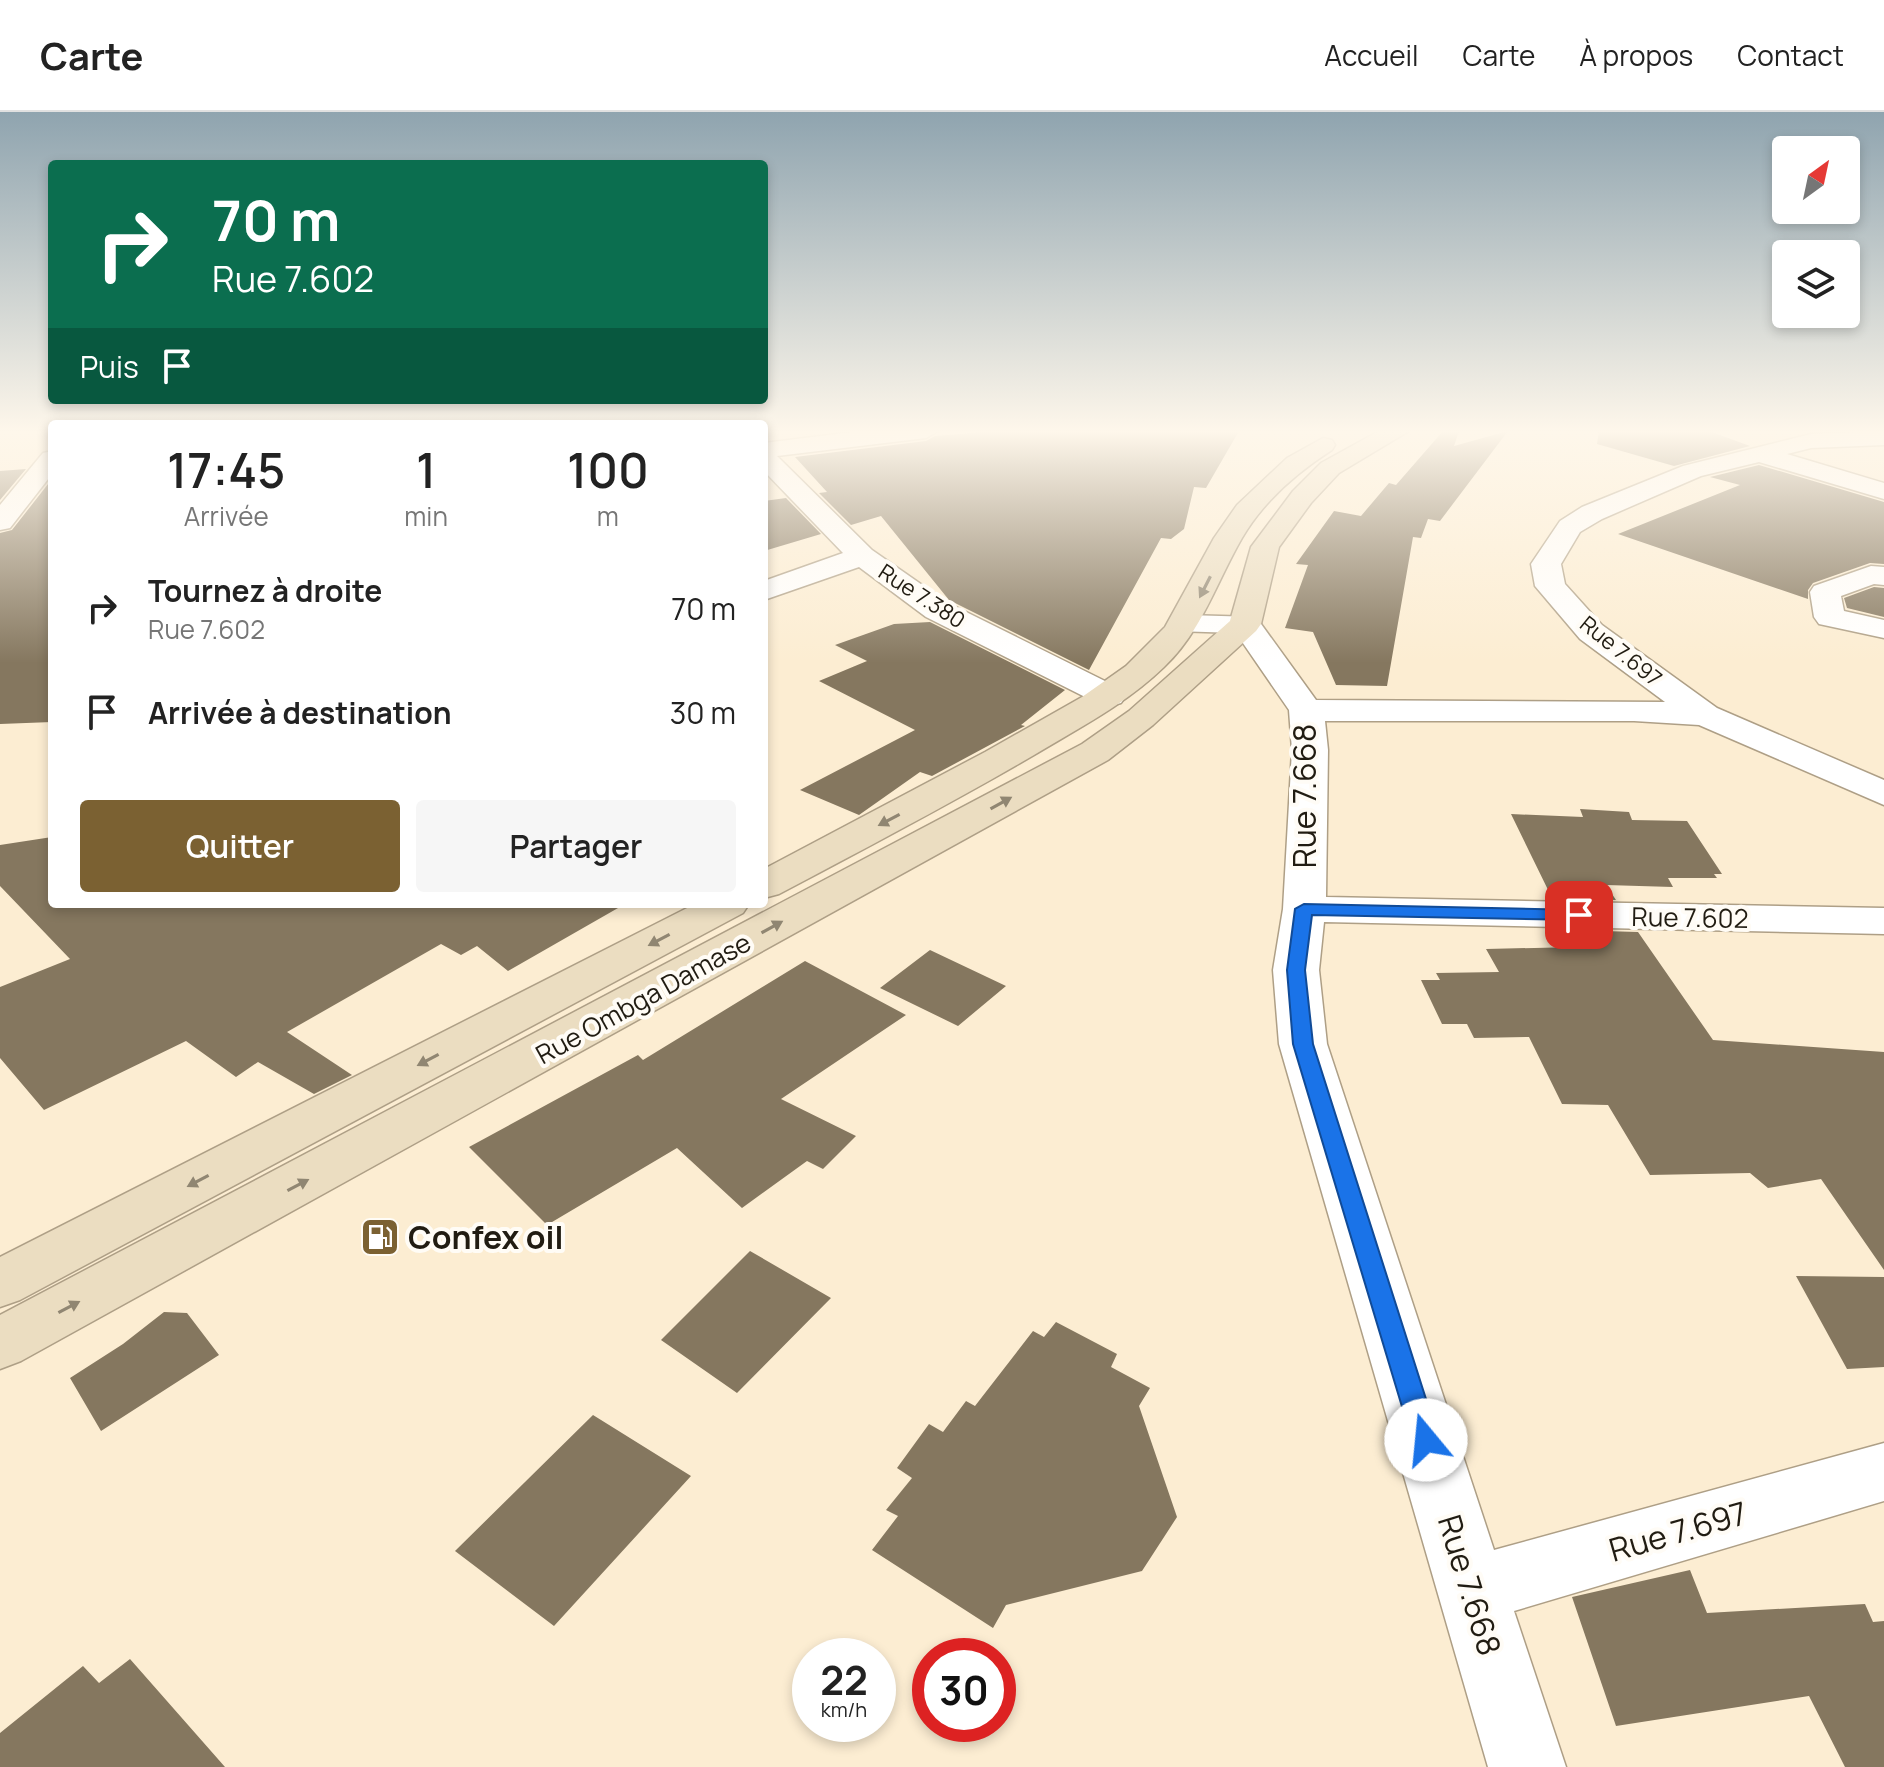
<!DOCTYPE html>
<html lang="fr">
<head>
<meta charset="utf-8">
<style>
	body { margin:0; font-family:Manrope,sans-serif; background:#f6f6f6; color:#222; height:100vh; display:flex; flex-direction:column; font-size:30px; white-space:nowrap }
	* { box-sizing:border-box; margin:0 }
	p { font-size:26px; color:#767676 }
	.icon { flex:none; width:44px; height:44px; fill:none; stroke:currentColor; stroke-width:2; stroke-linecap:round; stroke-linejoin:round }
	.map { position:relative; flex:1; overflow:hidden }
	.panel { position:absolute; left:48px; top:308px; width:720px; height:488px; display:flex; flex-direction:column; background:#fff; border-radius:8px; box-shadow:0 4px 12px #0003 }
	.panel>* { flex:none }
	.guide { position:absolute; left:48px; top:48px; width:720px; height:244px; border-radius:8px; box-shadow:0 4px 12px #0003; background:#0b6e4f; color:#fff; overflow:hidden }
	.needle { width:52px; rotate:33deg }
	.controls { position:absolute; left:1772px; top:24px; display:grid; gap:16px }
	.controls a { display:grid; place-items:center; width:88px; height:88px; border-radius:8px; background:#fff; box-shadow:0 4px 12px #0003; font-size:40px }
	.speed { position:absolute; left:792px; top:1526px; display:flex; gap:16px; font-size:40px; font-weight:700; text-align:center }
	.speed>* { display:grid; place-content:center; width:104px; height:104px; border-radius:50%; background:#fff; box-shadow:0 4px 12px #0003; line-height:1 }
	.speed small { font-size:20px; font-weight:400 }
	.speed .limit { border:12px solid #d22; background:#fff; color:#111 }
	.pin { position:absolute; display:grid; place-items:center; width:68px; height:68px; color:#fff; margin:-34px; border-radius:16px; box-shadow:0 4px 12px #0006 }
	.me { position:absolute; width:88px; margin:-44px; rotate:343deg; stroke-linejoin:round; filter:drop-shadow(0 0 6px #0008) }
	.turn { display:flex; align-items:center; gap:28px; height:168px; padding:0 32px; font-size:36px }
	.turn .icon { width:104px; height:104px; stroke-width:2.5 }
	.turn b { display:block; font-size:56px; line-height:68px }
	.then { display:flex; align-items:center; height:76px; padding:0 32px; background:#0003; gap:16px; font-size:30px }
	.eta { display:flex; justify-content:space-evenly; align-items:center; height:136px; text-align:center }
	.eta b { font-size:48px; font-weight:600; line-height:56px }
	.button { display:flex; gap:16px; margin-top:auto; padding:16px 32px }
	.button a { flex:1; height:92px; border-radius:8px; background:#7b6132; color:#fff; font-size:32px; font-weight:600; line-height:92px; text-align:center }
	.button a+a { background:#f6f6f6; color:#222 }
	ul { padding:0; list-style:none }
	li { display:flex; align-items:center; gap:24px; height:104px; padding:0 32px }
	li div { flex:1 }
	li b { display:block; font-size:30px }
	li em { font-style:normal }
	header { display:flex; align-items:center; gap:48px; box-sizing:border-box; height:112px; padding:0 40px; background:#fff; border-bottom:2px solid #e0e0e0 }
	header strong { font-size:38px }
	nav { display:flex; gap:44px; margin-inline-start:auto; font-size:28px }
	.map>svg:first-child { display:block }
	.building { fill:#85775f }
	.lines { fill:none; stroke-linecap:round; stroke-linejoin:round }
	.minor-casing { stroke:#ae9f86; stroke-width:3 }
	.secondary-casing { stroke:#ae9f86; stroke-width:3 }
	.minor { fill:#fff; fill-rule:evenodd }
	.secondary { fill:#ebddc1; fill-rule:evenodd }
	.oneway { fill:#908672 }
	.route { fill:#1a73e8; stroke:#114b97; stroke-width:2 }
	.labels { text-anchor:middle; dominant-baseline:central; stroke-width:8; stroke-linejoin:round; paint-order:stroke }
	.far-street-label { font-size:22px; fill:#211c12; stroke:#fffcf6 }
	.street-label { font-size:26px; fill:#211c12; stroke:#fffcf6 }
	.near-street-label { font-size:32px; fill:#211c12; stroke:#fffcf6 }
	.near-poi-label { font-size:32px; font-weight:bold; fill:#211c12; stroke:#fffcf6; text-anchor:start }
</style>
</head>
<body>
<header>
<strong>Carte</strong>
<nav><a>Accueil</a><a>Carte</a><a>À propos</a><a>Contact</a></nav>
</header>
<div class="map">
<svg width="1884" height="1655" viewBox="0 0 1884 1655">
	<rect width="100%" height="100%" fill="#fcedd2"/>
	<!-- building -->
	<path class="building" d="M 999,319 L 1239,319 L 1206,376 L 1194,375 L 1184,417 L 1171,427 L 1161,426 L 1089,558 L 949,488 L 881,404 L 851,413 L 819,381 L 827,380 L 795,345 L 926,329 L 935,324 Z
		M 1443,319 L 1459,319 L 1454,334 L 1508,319 L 1440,409 L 1428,407 L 1421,426 L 1413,425 L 1387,574 L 1336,573 L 1313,520 L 1285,516 L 1308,453 L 1296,452 L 1334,399 L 1361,404 L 1389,371 L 1396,373 Z
		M 1599,319 L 1709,319 L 1750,334 L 1674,354 L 1597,332 Z
		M 1759,353 L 1884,390 L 1884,452 L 1870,451 L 1813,471 L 1808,478 L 1808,487 L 1618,422 L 1740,373 L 1710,365 Z
		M 26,357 L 0,388 L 0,359 Z
		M 52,367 L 52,610 L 0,612 L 0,421 L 12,418 Z
		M 786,386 L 821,422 L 764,439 L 764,389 Z
		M 1874,475 L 1884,476 L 1884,505 L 1847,496 L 1844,486 Z
		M 930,510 L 1065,578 L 1021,613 L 1025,614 L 932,664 L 920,660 L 859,703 L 800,678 L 915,618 L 819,569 L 867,549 L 835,533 L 894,512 Z
		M 1580,697 L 1629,700 L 1632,708 L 1687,709 L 1722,762 L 1714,762 L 1717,766 L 1668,766 L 1673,775 L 1606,773 L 1616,788 L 1552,786 L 1511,702 L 1583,705 Z
		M 52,725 L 52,792 L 625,792 L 508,859 L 477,834 L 461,843 L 441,832 L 287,920 L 352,963 L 314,982 L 258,950 L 236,965 L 186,929 L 44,998 L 0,946 L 0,875 L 70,847 L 0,774 L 0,733 Z
		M 1568,818 L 1638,820 L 1713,928 L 1884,940 L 1884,1158 L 1821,1067 L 1768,1076 L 1750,1061 L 1650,1063 L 1608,993 L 1562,992 L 1529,925 L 1474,926 L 1467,912 L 1442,912 L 1421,868 L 1440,868 L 1436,861 L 1499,860 L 1486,837 L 1576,835 Z
		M 930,838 L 1006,874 L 958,914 L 880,876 Z
		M 805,849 L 906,903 L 781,987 L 856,1024 L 823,1057 L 807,1049 L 742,1096 L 677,1036 L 547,1113 L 469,1035 L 638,943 L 643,948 Z
		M 750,1139 L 831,1186 L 737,1281 L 661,1228 Z
		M 1796,1164 L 1884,1165 L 1884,1255 L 1847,1257 Z
		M 164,1200 L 187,1201 L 219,1243 L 101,1319 L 70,1266 L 123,1232 Z
		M 1056,1210 L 1117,1242 L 1111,1255 L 1150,1276 L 1139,1294 L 1177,1405 L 1142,1459 L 1006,1493 L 993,1516 L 872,1438 L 898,1404 L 886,1398 L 912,1366 L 897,1356 L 929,1312 L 943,1320 L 966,1289 L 975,1294 L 1033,1219 L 1044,1225 Z
		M 593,1303 L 691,1364 L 554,1514 L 455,1439 Z
		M 1690,1458 L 1707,1501 L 1865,1492 L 1873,1510 L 1884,1509 L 1884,1655 L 1845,1655 L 1809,1584 L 1616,1614 L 1572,1485 Z
		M 130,1547 L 225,1655 L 0,1655 L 0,1621 L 83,1554 L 99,1571 Z"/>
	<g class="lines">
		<defs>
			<path id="minor" d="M 861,319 L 938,319 L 926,326 L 777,344 L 872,438 L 948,491 L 1121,577 L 1126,584 L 1121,591 L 1109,594 L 1097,591 L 926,505 L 859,455 L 764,488 L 764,469 L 843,441 L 764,359 L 764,331 Z
				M 1884,319 L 1884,333 L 1811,336 L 1787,342 L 1884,371 L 1884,387 L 1759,350 L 1701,364 L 1602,407 L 1580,420 L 1561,452 L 1565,472 L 1602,513 L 1717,596 L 1884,668 L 1884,693 L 1699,613 L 1634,609 L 1325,609 L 1328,638 L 1326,785 L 1884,796 L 1884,822 L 1324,810 L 1319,858 L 1327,932 L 1494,1438 L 1884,1331 L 1884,1389 L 1514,1499 L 1566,1655 L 1488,1655 L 1279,932 L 1273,858 L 1283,797 L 1292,638 L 1289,598 L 1236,521 L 1175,519 L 1170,512 L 1175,505 L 1186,503 L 1256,505 L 1316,588 L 1665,590 L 1580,527 L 1535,474 L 1531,452 L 1560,409 L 1582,395 L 1683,354 L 1811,322 Z
				M 52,339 L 52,362 L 10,416 L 0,418 L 0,393 L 43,341 Z
				M 1871,454 L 1884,455 L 1884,473 L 1874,472 L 1841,484 L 1844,499 L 1884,508 L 1884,526 L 1819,512 L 1814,505 L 1810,480 L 1814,474 Z"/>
			<path id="secondary" d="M 1379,319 L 1409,319 L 1339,361 L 1311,391 L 1279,435 L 1261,512 L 1256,519 L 1153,613 L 1108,648 L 21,1249 L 0,1257 L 0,1203 L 1082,632 L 1129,599 L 1230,509 L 1251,435 L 1293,379 L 1321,351 Z
				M 1323,326 L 1332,328 L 1335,333 L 1332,338 C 1296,361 1263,390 1242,426 C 1216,471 1202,519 1164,555 C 1126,592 1079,616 1034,643 C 950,692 864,737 779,782 L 764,786 L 764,757 L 985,640 L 1082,585 L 1126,554 L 1165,515 L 1214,426 L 1237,393 L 1287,346 Z
				M 695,792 L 749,792 L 743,801 L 20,1188 L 0,1195 L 0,1145 Z"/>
		</defs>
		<!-- minor casing -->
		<use href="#minor" class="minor-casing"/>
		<!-- secondary casing -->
		<use href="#secondary" class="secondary-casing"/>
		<!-- minor -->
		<use href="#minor" class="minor"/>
		<!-- secondary -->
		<use href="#secondary" class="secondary"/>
	</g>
	<!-- one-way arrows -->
	<defs><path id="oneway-solid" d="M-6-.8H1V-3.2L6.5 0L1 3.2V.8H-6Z" transform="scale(2)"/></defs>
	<g class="oneway">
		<use href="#oneway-solid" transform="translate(1205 475) rotate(117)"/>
		<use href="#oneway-solid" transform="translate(1001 691) rotate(-29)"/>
		<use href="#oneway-solid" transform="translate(889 708) rotate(152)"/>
		<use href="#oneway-solid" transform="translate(772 815) rotate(-29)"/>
		<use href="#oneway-solid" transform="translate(659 828) rotate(152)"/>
		<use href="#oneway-solid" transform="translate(428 948) rotate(152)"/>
		<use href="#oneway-solid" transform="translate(198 1069) rotate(152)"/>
		<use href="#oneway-solid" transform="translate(298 1073) rotate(-28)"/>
		<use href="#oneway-solid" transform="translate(69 1195) rotate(-28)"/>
	</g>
	<!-- sky -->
	<linearGradient id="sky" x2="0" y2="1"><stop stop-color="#8fa4af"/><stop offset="0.58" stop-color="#fef7eb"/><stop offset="1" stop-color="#fef7eb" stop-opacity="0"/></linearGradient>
	<rect width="1884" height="551" fill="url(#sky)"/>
	<!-- route -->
	<path class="route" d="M 1304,792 L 1579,798 L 1587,803 L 1579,808 L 1312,803 L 1305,858 L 1313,932 L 1439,1328 L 1435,1336 L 1426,1339 L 1416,1336 L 1412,1328 L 1293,932 L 1287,858 L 1295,797 Z"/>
	<!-- icons -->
	<defs>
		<symbol id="fuel-square" viewBox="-11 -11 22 22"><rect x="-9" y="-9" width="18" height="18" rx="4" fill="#7b6132" stroke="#fffcf6"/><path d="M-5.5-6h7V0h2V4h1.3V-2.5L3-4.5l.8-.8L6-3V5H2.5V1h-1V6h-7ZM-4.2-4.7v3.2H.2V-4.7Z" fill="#fff"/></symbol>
	</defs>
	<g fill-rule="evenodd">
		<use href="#fuel-square" x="358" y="1103" width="44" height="44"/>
	</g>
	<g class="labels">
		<!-- far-street labels -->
		<g class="far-street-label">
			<text transform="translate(922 484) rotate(33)">Rue 7.380</text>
			<text transform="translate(1621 539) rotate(39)">Rue 7.697</text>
		</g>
		<!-- street labels -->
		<g class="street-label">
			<text transform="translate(1690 805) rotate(1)">Rue 7.602</text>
			<text transform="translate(643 886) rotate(-29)">Rue Ombga Damase</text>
		</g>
		<!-- near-street labels -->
		<g class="near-street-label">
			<text transform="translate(1304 684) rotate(-90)">Rue 7.668</text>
			<text transform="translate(1678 1419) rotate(-16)">Rue 7.697</text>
			<text transform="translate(1470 1473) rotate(73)">Rue 7.668</text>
		</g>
		<!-- near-poi labels -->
		<g class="near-poi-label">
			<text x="408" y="1125">Confex oil</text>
		</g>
	</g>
</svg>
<div class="controls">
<a><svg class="needle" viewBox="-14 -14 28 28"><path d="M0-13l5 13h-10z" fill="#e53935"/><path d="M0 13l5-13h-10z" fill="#767676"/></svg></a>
<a><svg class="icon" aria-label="layers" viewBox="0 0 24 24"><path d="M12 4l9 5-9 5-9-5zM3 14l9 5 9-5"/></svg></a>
</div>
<div class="speed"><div>22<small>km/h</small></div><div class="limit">30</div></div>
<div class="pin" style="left:1579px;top:803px;background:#d93025"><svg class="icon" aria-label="arrive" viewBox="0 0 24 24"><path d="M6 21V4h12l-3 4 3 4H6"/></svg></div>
<svg class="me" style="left:1426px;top:1328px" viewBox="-20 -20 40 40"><circle r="19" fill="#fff"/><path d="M0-13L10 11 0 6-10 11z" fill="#1a73e8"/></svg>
<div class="guide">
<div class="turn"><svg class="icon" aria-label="right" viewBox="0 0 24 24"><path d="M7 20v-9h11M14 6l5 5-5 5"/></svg><div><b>70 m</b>Rue 7.602</div></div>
<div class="then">Puis<svg class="icon" aria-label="arrive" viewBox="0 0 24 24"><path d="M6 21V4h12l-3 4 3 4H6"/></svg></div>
</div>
<section class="panel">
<div class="eta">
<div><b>17:45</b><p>Arrivée</p></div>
<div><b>1</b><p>min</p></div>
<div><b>100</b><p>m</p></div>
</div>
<ul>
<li><svg class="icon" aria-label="right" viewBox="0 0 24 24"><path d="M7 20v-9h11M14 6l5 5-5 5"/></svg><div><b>Tournez à droite</b><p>Rue 7.602</p></div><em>70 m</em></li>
<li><svg class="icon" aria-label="arrive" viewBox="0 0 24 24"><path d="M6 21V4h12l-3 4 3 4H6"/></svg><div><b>Arrivée à destination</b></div><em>30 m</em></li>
</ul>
<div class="button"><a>Quitter</a><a>Partager</a></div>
</section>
</div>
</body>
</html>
